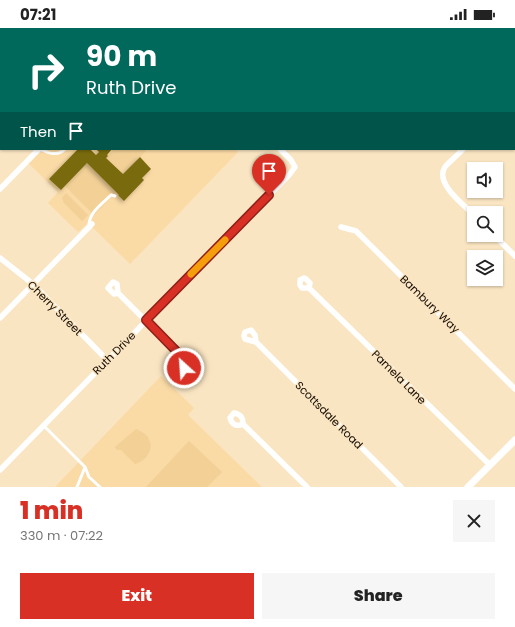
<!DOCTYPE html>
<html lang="en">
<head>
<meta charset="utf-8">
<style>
	body { margin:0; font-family:Poppins,sans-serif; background:#f6f6f6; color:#222; height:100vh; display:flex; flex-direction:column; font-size:15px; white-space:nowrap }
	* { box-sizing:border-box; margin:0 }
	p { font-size:13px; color:#767676 }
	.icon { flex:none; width:22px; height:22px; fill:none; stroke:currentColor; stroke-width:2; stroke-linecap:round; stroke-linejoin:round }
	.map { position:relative; height:459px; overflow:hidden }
	.panel { display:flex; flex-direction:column; background:#fff; flex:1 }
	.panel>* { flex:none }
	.guide { position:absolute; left:0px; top:0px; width:515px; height:122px; box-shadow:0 1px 3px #0004; background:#00695c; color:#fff; overflow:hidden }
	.buttons { position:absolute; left:467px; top:134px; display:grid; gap:8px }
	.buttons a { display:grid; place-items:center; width:36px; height:36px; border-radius:0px; background:#fff; box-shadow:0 1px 3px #0004; font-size:20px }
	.pin { position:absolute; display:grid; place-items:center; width:34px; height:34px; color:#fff; margin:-41px -17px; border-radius:50% 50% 50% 0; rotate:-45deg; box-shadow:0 0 4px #0007 }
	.pin .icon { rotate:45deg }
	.me { position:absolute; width:44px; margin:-22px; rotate:334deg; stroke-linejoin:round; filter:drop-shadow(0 0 3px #0008) }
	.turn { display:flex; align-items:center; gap:14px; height:84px; padding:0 20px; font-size:18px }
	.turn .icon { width:52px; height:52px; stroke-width:2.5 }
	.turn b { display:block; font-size:28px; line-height:34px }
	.then { display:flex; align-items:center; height:38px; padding:0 20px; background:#0003; gap:8px; font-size:15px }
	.round { display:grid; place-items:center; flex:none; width:42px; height:42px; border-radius:0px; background:#f6f6f6 }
	.headline { display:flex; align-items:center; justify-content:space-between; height:68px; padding:0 20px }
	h1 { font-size:24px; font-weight:800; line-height:30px; color:#d93025 }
	.button { display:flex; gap:8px; margin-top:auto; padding:8px 20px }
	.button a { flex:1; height:46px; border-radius:0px; background:#d93025; color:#fff; font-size:16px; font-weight:800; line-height:46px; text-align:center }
	.button a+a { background:#f6f6f6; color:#222 }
	.status { display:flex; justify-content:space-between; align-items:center; height:28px; padding:0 20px; background:#fff; direction:ltr }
	.status svg { height:11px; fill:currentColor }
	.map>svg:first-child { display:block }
	.built { fill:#fadaa5 }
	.green { fill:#f2d096 }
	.building { fill:#786b0e; filter:url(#shadow) }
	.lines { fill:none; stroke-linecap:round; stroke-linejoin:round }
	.service { stroke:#fff; stroke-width:3 }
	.minor { stroke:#fff; stroke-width:5.5 }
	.tertiary { stroke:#fff; stroke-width:7 }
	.route-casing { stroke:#8d1f18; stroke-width:10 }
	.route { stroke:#d93025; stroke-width:7 }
	.slow { stroke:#f59e0b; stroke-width:7 }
	.labels { text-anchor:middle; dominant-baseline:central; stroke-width:3; stroke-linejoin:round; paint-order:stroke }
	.street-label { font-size:11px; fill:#160a00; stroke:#fae5c2 }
</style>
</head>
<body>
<div class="status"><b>07:21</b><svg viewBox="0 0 49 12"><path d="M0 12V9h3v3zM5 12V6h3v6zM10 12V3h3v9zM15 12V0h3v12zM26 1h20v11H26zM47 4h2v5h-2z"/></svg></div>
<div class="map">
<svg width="515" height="459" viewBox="0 0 515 459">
	<defs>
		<filter id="shadow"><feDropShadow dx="-2" dy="2" stdDeviation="2" flood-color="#0004"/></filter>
	</defs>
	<rect width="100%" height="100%" fill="#fae5c2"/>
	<!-- built -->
	<path class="built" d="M 42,121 L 235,121 L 238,124 L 130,236 L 88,195 L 78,204 L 48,175 L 58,164 L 28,135 Z
		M 161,348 L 194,380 L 188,387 L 262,459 L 55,459 Z"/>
	<!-- green -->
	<path class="green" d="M 114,121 L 148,121 L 123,146 L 106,130 Z
		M 87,135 L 116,164 L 94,187 L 65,158 Z
		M 66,165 L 88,187 L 82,193 L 64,175 L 62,170 Z
		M 136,401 C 139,402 142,404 145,406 C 157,417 148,433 135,436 L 121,422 L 117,422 L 115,419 Z
		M 189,413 L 222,444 L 207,459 L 146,459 Z"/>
	<!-- building -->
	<path class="building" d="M 78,121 L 90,121 L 96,127 L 99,124 L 96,121 L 112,121 L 107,127 L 108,128 L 106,130 L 123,146 L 140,129 L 151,141 L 142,150 L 144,152 L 124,173 L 118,167 L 119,167 L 87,135 L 61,162 L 49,151 Z"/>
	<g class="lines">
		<!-- service -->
		<path class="service" d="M 40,121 C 48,125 58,129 65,121
			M 89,199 C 88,185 102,176 111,167 L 115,168
			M 43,397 L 85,439 L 89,449 L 100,459
			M 77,459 L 85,439"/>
		<!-- minor -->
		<path class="minor" d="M 158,0 L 159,1
			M 284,0 L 285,1
			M 36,1 L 36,0
			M 0,38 L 1,38
			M 0,49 L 1,48
			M 463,121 C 458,127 450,133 445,139 C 434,155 464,177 474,187
			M 0,161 L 39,121
			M 341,199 L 356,203 L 515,361
			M 494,207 L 515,228
			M 0,230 L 33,256 L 107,332
			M 309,260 L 302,260 L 300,257 L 300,252 L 304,250 L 306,251 L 310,255 L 309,260 L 490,437
			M 118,265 L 114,266 L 108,260 L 113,254 L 117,256 L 118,265 L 184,331 L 187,330 L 193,332 L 194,336 L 191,341 L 185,340 L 182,334 L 184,331
			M 0,290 L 92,196
			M 256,314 L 245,311 L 244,308 L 245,304 L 251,302 L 255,307 L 256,314 L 401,459
			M 243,396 C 237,399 232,397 230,390 L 234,385 C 241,386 243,390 243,396 L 307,459
			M 0,442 L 290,146 L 295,139 L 291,132 L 280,121"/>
		<!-- tertiary -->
		<path class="tertiary" d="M 468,459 L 515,412"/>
	</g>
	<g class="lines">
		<defs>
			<path id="route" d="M 184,340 L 182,334 L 184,331 L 146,292 L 269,167"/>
		</defs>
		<!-- route casing -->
		<use href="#route" class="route-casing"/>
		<!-- route -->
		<use href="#route" class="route"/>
		<!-- slow -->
		<path class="slow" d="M 191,246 L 225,212"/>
	</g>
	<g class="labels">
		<!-- street labels -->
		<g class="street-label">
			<text transform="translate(430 276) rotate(44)">Bambury Way</text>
			<text transform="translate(55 280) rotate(45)">Cherry Street</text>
			<text transform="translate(114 325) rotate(-45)">Ruth Drive</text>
			<text transform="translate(399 349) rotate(45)">Pamela Lane</text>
			<text transform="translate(329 387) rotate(45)">Scottsdale Road</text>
		</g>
	</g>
</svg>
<div class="buttons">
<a><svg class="icon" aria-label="sound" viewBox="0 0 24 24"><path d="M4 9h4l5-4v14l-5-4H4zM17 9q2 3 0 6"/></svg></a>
<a><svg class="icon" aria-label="search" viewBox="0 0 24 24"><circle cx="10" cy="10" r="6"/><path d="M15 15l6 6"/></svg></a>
<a><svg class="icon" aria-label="layers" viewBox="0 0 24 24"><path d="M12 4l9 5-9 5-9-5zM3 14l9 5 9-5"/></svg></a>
</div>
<div class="pin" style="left:269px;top:167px;background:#d93025"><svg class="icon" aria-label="arrive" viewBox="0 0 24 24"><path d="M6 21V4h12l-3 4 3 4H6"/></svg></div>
<svg class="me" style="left:184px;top:340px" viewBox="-20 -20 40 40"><circle r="17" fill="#d93025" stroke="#fff" stroke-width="3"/><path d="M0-11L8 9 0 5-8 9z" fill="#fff"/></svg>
<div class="guide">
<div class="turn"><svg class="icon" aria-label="right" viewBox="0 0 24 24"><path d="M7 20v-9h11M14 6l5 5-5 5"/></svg><div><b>90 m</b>Ruth Drive</div></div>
<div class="then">Then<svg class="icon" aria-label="arrive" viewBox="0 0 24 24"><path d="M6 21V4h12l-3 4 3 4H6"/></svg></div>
</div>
</div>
<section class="panel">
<div class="headline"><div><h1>1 min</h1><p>330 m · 07:22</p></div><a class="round"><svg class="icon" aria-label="close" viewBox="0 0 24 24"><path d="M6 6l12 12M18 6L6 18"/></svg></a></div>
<div class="button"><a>Exit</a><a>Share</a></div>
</section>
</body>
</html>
